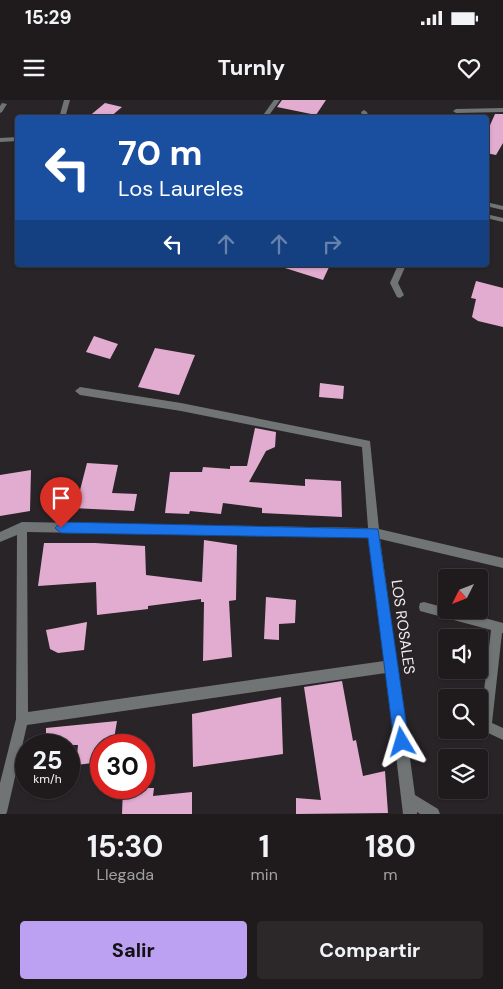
<!DOCTYPE html>
<html lang="es">
<head>
<meta charset="utf-8">
<style>
	body { margin:0; font-family:"DM Sans",sans-serif; background:#2c282a; color:#f1f3f6; height:100vh; display:flex; flex-direction:column; font-size:19px; white-space:nowrap }
	* { box-sizing:border-box; margin:0 }
	p { font-size:16px; color:#a1a1a4 }
	.icon { flex:none; width:28px; height:28px; fill:none; stroke:currentColor; stroke-width:2; stroke-linecap:round; stroke-linejoin:round }
	.map { position:relative; height:714px; overflow:hidden }
	.sheet { display:flex; flex-direction:column; background:#1f1b1d; flex:1 }
	.sheet>* { flex:none }
	.guide { position:absolute; left:15px; top:15px; width:474px; height:152px; border-radius:5px; box-shadow:0 1px 4px #0004,0 0 0 1px #3c393b; background:#1a4fa0; color:#fff; overflow:hidden }
	.needle { width:32px; rotate:228deg }
	.fabs { position:absolute; left:438px; top:469px; display:grid; gap:10px }
	.fabs a { display:grid; place-items:center; width:50px; height:50px; border-radius:5px; background:#1f1b1d; box-shadow:0 1px 4px #0004,0 0 0 1px #3c393b; font-size:25px }
	.speed { position:absolute; left:15px; top:634px; display:flex; gap:10px; font-size:25px; font-weight:700; text-align:center }
	.speed>* { display:grid; place-content:center; width:65px; height:65px; border-radius:50%; background:#1f1b1d; box-shadow:0 1px 4px #0004,0 0 0 1px #3c393b; line-height:1 }
	.speed small { font-size:12px; font-weight:400 }
	.speed .limit { border:8px solid #d22; background:#fff; color:#111 }
	.pin { position:absolute; display:grid; place-items:center; width:42px; height:42px; color:#fff; margin:-51px -21px; border-radius:50% 50% 50% 0; rotate:-45deg; box-shadow:0 0 5px #0007 }
	.pin .icon { rotate:45deg }
	.me { position:absolute; width:55px; margin:-28px; rotate:353deg; stroke-linejoin:round; filter:drop-shadow(0 0 4px #0008) }
	.turn { display:flex; align-items:center; gap:18px; height:105px; padding:0 20px; font-size:22px }
	.turn .icon { width:65px; height:65px; stroke-width:2.5 }
	.turn b { display:block; font-size:35px; line-height:42px }
	.lanes { display:flex; align-items:center; height:48px; padding:0 20px; background:#0003; justify-content:center; gap:25px; direction:ltr }
	.lanes .off { opacity:.35 }
	.eta { display:flex; justify-content:space-evenly; align-items:center; height:85px; text-align:center }
	.eta b { font-size:30px; font-weight:700; line-height:35px }
	.cta { display:flex; gap:10px; margin-top:auto; padding:10px 20px }
	.cta a { flex:1; height:58px; border-radius:5px; background:#bca0f2; color:#111; font-size:20px; font-weight:700; line-height:58px; text-align:center }
	.cta a+a { background:#2c282a; color:#f1f3f6 }
	.status { display:flex; justify-content:space-between; align-items:center; height:35px; padding:0 25px; background:#1f1b1d; direction:ltr }
	.status svg { height:14px; fill:currentColor }
	header { display:flex; justify-content:space-between; align-items:center; height:65px; padding:0 20px; background:#1f1b1d; font-size:22px; font-weight:700 }
	.map>svg:first-child { display:block }
	.building { fill:#e2acd1 }
	.lines { fill:none; stroke-linecap:round; stroke-linejoin:round }
	.lane { fill:#707474; fill-rule:evenodd }
	.street { fill:#707474; fill-rule:evenodd }
	.route { fill:#1a73e8; stroke:#114b97 }
	.labels { text-anchor:middle; dominant-baseline:central; stroke-width:5; stroke-linejoin:round; paint-order:stroke }
	.street-label { font-size:15px; fill:#f2eef0; stroke:#292427 }
</style>
</head>
<body>
<div class="status"><b>15:29</b><svg viewBox="0 0 49 12"><path d="M0 12V9h3v3zM5 12V6h3v6zM10 12V3h3v9zM15 12V0h3v12zM26 1h20v11H26zM47 4h2v5h-2z"/></svg></div>
<header><svg class="icon" aria-label="menu" viewBox="0 0 24 24"><path d="M4 6h16M4 12h16M4 18h16"/></svg>Turnly<svg class="icon" aria-label="heart" viewBox="0 0 24 24"><path d="M12 20l-8-8c-3-5 5-10 8-4 3-6 11-1 8 4z"/></svg></header>
<div class="map">
<svg width="503" height="714" viewBox="0 0 503 714">
	<rect width="100%" height="100%" fill="#292427"/>
	<!-- building -->
	<path class="building" d="M 282,0 L 326,0 L 316,15 L 277,7 Z
		M 105,3 L 122,7 L 109,18 L 87,18 Z
		M 495,14 L 503,14 L 503,43 L 496,55 L 486,53 L 486,34 Z
		M 285,165 L 330,165 L 323,180 L 285,168 Z
		M 476,181 L 503,188 L 503,227 L 478,221 L 472,217 L 476,199 L 471,198 Z
		M 94,236 L 118,244 L 110,259 L 86,252 Z
		M 155,248 L 195,255 L 179,295 L 138,287 Z
		M 320,283 L 344,286 L 343,299 L 319,297 Z
		M 255,328 L 276,332 L 275,347 L 266,351 L 249,382 L 305,386 L 305,379 L 341,381 L 342,417 L 262,413 L 262,408 L 223,403 L 221,414 L 190,411 L 189,414 L 165,413 L 170,372 L 202,372 L 203,367 L 230,369 L 230,366 L 247,366 Z
		M 87,363 L 118,365 L 112,393 L 137,394 L 134,411 L 72,408 L 71,410 L 49,407 L 56,390 L 79,394 Z
		M 31,370 L 30,411 L 0,416 L 0,375 Z
		M 204,440 L 237,445 L 236,500 L 229,501 L 232,557 L 203,561 L 204,502 L 201,502 L 201,499 L 148,506 L 148,509 L 97,515 L 96,482 L 38,486 L 44,443 L 95,443 L 145,446 L 146,475 L 202,482 Z
		M 266,497 L 296,500 L 295,523 L 279,524 L 279,540 L 264,539 Z
		M 87,522 L 84,550 L 58,553 L 50,549 L 46,530 Z
		M 342,581 L 353,641 L 356,640 L 363,676 L 385,671 L 388,713 L 296,714 L 296,698 L 321,700 L 304,587 Z
		M 281,597 L 283,654 L 193,667 L 192,614 Z
		M 117,621 L 113,645 L 101,645 L 101,662 L 76,665 L 78,645 L 46,645 L 46,628 Z
		M 123,688 L 154,688 L 153,696 L 192,692 L 192,714 L 122,714 Z"/>
	<g class="lines">
		<!-- lane -->
		<path class="lane" d="M 424,502 L 446,508 L 446,510 L 455,510 L 503,523 L 503,533 L 502,533 L 492,623 L 503,628 L 503,640 L 482,630 L 480,626 L 491,530 L 420,511 L 419,507 L 420,503 Z"/>
		<!-- street -->
		<path class="street" d="M 64,0 L 70,0 L 65,18 L 59,18 Z
			M 274,0 L 280,0 L 267,18 L 261,18 Z
			M 2,3 L 7,4 L 2,12 L 0,13 L 0,6 Z
			M 503,8 L 503,12 L 456,13 L 453,11 L 456,9 Z
			M 364,10 L 367,12 L 369,18 L 363,18 L 361,12 Z
			M 18,37 L 18,41 L 0,42 L 0,38 Z
			M 486,102 L 503,106 L 503,110 L 486,106 Z
			M 486,114 L 503,118 L 503,122 L 486,118 Z
			M 398,165 L 406,165 L 398,183 L 404,195 L 400,198 L 397,197 L 390,183 Z
			M 80,287 L 181,303 L 370,341 L 379,429 L 503,458 L 503,468 L 380,439 L 415,695 L 438,709 L 440,714 L 420,714 L 417,712 L 417,714 L 403,714 L 386,573 L 27,625 L 7,712 L 6,714 L 0,714 L 0,683 L 16,619 L 17,435 L 0,442 L 0,432 L 22,422 L 368,428 L 362,347 L 181,311 L 80,295 L 75,291 ZM 27,432 L 369,438 L 384,561 L 28,612 Z"/>
	</g>
	<!-- route -->
	<path class="route" d="M 61,422 L 378,429 L 409,642 L 407,648 L 402,650 L 396,648 L 394,642 L 368,438 L 61,433 L 55,428 Z"/>
	<g class="labels">
		<!-- street labels -->
		<g class="street-label">
			<text transform="translate(403 527) rotate(82)">LOS ROSALES</text>
		</g>
	</g>
</svg>
<div class="fabs">
<a><svg class="needle" viewBox="-14 -14 28 28"><path d="M0-13l5 13h-10z" fill="#e53935"/><path d="M0 13l5-13h-10z" fill="#a1a1a4"/></svg></a>
<a><svg class="icon" aria-label="sound" viewBox="0 0 24 24"><path d="M4 9h4l5-4v14l-5-4H4zM17 9q2 3 0 6"/></svg></a>
<a><svg class="icon" aria-label="search" viewBox="0 0 24 24"><circle cx="10" cy="10" r="6"/><path d="M15 15l6 6"/></svg></a>
<a><svg class="icon" aria-label="layers" viewBox="0 0 24 24"><path d="M12 4l9 5-9 5-9-5zM3 14l9 5 9-5"/></svg></a>
</div>
<div class="speed"><div>25<small>km/h</small></div><div class="limit">30</div></div>
<div class="pin" style="left:61px;top:428px;background:#d93025"><svg class="icon" aria-label="arrive" viewBox="0 0 24 24"><path d="M6 21V4h12l-3 4 3 4H6"/></svg></div>
<svg class="me" style="left:402px;top:642px" viewBox="-20 -20 40 40"><path d="M0-17L14 15 0 8-14 15z" fill="#1a73e8" stroke="#fff" stroke-width="4"/></svg>
<div class="guide">
<div class="turn"><svg class="icon" aria-label="left" viewBox="0 0 24 24"><path d="M17 20v-9H6M10 6l-5 5 5 5"/></svg><div><b>70 m</b>Los Laureles</div></div>
<div class="lanes"><svg class="icon" aria-label="left" viewBox="0 0 24 24"><path d="M17 20v-9H6M10 6l-5 5 5 5"/></svg><svg class="icon off" aria-label="ahead" viewBox="0 0 24 24"><path d="M12 20V5M6 11l6-6 6 6"/></svg><svg class="icon off" aria-label="ahead" viewBox="0 0 24 24"><path d="M12 20V5M6 11l6-6 6 6"/></svg><svg class="icon off" aria-label="right" viewBox="0 0 24 24"><path d="M7 20v-9h11M14 6l5 5-5 5"/></svg></div>
</div>
</div>
<section class="sheet">
<div class="eta">
<div><b>15:30</b><p>Llegada</p></div>
<div><b>1</b><p>min</p></div>
<div><b>180</b><p>m</p></div>
</div>
<div class="cta"><a>Salir</a><a>Compartir</a></div>
</section>
</body>
</html>
